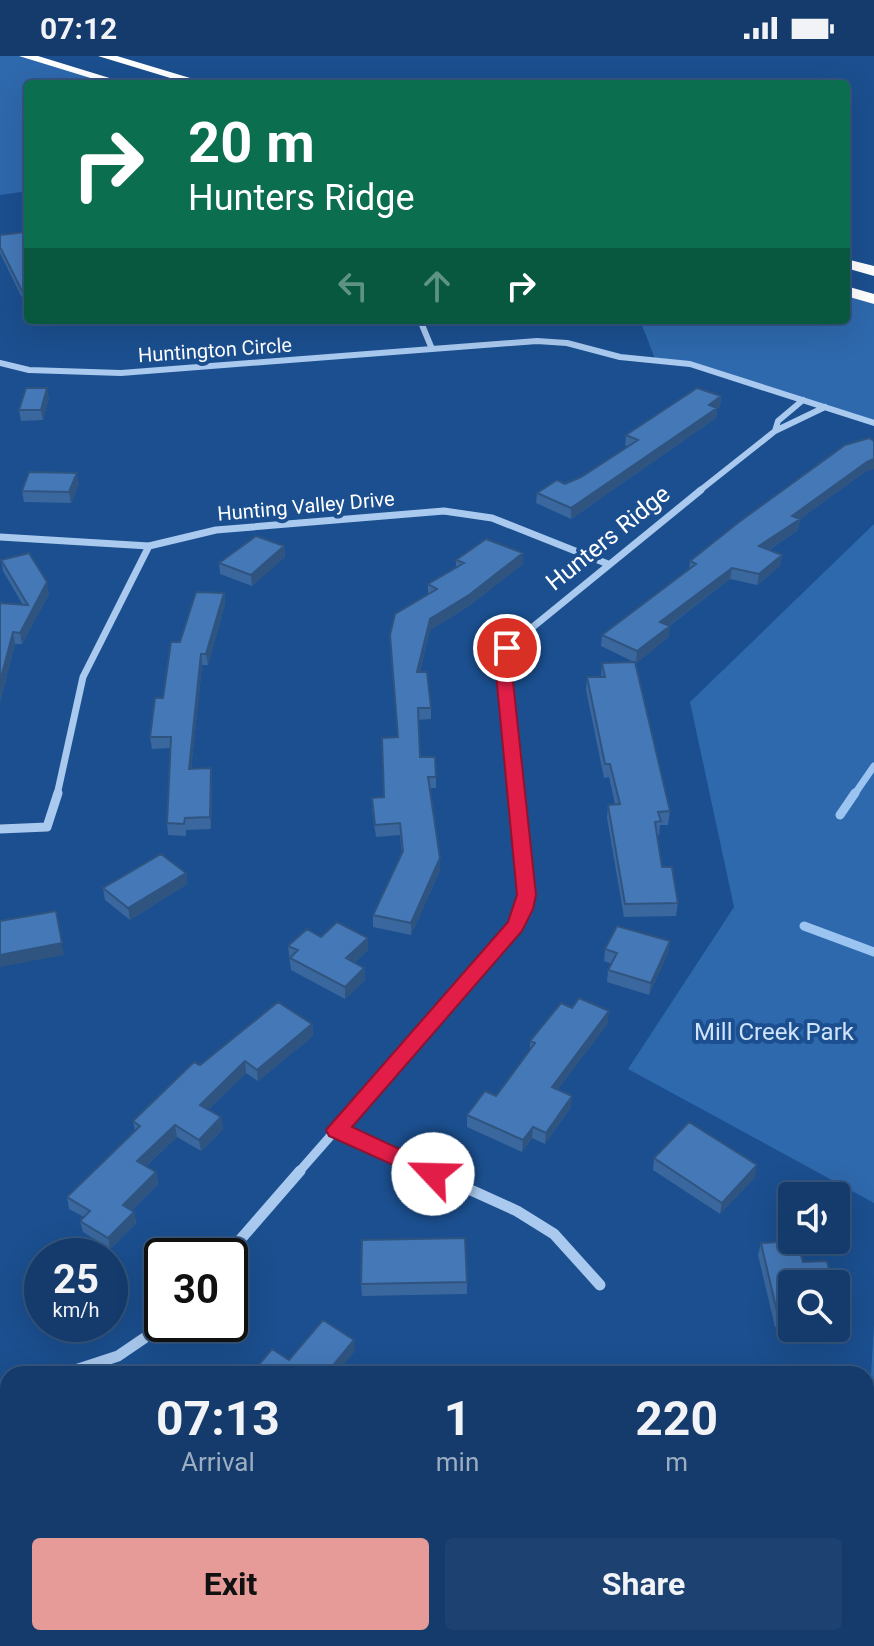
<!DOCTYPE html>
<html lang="en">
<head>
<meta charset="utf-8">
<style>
	body { margin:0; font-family:Roboto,sans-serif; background:#1d4271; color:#f1f3f6; height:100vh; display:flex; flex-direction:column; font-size:30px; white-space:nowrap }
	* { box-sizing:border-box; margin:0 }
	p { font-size:26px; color:#9dadc1 }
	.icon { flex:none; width:44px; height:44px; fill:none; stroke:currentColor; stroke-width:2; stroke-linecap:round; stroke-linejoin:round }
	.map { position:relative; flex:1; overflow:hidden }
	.drawer { position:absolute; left:0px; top:1310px; width:874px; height:280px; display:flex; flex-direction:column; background:#143b6b; border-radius:24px 24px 0 0; box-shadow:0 8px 32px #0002,0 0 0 2px #33557e }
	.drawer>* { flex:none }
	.banner { position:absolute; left:24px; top:24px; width:826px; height:244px; border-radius:8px; box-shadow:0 8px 32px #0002,0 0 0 2px #33557e; background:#0b6e4f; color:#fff; overflow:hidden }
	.buttons { position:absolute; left:778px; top:1126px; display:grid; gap:16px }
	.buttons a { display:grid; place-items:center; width:72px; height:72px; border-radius:8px; background:#143b6b; box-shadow:0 8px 32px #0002,0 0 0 2px #33557e; font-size:40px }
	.speed { position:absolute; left:24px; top:1182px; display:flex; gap:16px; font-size:40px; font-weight:700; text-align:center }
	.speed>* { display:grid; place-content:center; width:104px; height:104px; border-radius:50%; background:#143b6b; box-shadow:0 8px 32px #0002,0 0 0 2px #33557e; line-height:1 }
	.speed small { font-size:20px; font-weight:400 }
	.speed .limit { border:4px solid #111; border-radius:12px; background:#fff; color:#111 }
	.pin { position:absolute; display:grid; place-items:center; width:68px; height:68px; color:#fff; margin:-34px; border:4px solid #fff; border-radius:50%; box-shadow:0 2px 8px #0007 }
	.me { position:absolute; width:88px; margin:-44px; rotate:294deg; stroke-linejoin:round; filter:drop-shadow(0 0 6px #0008) }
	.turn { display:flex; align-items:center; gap:28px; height:168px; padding:0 32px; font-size:36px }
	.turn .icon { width:104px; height:104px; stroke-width:2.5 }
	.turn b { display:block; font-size:56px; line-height:68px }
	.lanes { display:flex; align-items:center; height:76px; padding:0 32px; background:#0003; justify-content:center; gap:40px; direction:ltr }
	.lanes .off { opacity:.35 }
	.eta { display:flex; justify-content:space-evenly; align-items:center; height:136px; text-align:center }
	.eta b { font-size:48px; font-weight:700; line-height:56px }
	.cta { display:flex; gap:16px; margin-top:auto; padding:16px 32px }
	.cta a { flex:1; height:92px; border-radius:8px; background:#e69b98; color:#111; font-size:32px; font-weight:700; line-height:92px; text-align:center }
	.cta a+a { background:#1d4271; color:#f1f3f6 }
	.status { display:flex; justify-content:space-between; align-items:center; height:56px; padding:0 40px; background:#143b6b; direction:ltr }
	.status svg { height:22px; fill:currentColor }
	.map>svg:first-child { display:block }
	.green { fill:#2e69ad }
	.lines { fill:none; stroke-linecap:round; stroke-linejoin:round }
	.stream-far1 { stroke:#9cc4f0; stroke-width:7 }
	.stream { stroke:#9cc4f0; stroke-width:9 }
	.minor-far4 { stroke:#a9c9ee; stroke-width:4 }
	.minor-far3 { stroke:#a9c9ee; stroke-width:6 }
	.minor-far2 { stroke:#a9c9ee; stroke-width:7 }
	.minor-far1 { stroke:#a9c9ee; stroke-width:9 }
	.minor { stroke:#a9c9ee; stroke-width:11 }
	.motorway { fill:#fff; fill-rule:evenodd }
	.wall { fill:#3a679d }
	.shaded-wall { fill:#305480 }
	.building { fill:#4478b7; stroke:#305480; stroke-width:2 }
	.route { fill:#e11d48; stroke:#92132f; stroke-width:2 }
	.labels { text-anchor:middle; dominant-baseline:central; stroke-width:8; stroke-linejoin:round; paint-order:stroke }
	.far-street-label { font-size:20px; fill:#fff; stroke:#1b4f8f }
	.street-label { font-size:24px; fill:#fff; stroke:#1b4f8f }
	.park-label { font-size:24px; fill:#cfe3fa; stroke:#1b4f8f }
</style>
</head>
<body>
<div class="status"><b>07:12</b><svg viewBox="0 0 49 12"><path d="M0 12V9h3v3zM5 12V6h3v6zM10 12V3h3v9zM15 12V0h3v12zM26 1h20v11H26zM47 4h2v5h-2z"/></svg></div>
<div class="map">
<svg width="874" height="1590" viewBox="0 0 874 1590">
	<rect width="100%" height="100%" fill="#1b4f8f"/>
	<!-- green -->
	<path class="green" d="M 0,0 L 25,0 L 123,28 L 28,28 L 28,135 L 0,139 Z
		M 846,235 L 874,243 L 874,367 L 690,308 L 655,303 L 640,264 L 846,264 Z
		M 874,468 L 874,1147 L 628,1013 L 734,851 L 690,646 Z
		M 874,1269 L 874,1590 L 809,1590 L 827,1582 L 866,1582 L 866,1400 Z"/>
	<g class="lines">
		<!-- stream-far1 -->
		<path class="stream-far1" d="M 854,739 L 874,710"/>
		<!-- stream -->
		<path class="stream" d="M 840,759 L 855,737
			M 804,870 L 874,896"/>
		<!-- minor-far4 -->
		<path class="minor-far4" d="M 0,184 L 28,180"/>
		<!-- minor-far3 -->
		<path class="minor-far3" d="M 432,293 L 537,285 L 567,287 L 620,301 L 690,308 L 874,367
			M 0,307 L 29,314 L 121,317 L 432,293 L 420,264
			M 775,375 L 778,365 L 803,344
			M 698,436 L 775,375 L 825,351"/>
		<!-- minor-far2 -->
		<path class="minor-far2" d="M 0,481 L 149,490 L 216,474 L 444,455 L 492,462 L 608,508
			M 57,739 L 83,621 L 149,490
			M 516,739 L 503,607 L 507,592 L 701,434"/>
		<!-- minor-far1 -->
		<path class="minor-far1" d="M 0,773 L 47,771 L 58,737
			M 337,1074 L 433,1117
			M 298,1117 L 515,870 L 526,839 L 516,737"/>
		<!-- minor -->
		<path class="minor" d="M 429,1115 L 517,1155 L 554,1178 L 600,1229
			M 226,1200 L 300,1115
			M 63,1318 L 118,1300 L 165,1268
			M 0,1339 L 8,1336"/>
		<!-- motorway -->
		<path class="motorway" d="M 19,0 L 38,0 L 129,28 L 110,28 Z
			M 98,0 L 117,0 L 210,28 L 190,28 Z
			M 846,203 L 874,210 L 874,220 L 846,212 Z
			M 846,230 L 874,238 L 874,248 L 846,240 Z"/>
	</g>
	<!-- wall -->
	<path class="wall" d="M 0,179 L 28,181 L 28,254 L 0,197 Z
		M 721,340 L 720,351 L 717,353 L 716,362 L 571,463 L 536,447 L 537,437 L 581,421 L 628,391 L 625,389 L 626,379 Z
		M 49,342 L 43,364 L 21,365 L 19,354 Z
		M 865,416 L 800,463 L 798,474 L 769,494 L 782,499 L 780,510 L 757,529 L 730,523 L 669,570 L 669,581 L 636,607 L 635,606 L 670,755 L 668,769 L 660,769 L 659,779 L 657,779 L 662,811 L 678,847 L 676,860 L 624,861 L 607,762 L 608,749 L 615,748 L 609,721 L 604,722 L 586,634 L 587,621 L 601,621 L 602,607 L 634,606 L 601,590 L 602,579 L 689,513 L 690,505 Z
		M 79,428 L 71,447 L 24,446 L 22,435 Z
		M 284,490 L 285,501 L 252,530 L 220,518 L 219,507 Z
		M 523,497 L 523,508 L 469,550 L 430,574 L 420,616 L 431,652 L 431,663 L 418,664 L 420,701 L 436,721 L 436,732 L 429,732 L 440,802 L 440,814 L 411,879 L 373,871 L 373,859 L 402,797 L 400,779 L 376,781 L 372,754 L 372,742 L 384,741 L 398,682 L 390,579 L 428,538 L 428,528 L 456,512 L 456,504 Z
		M 1,504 L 49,538 L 22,588 L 15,588 L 0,646 L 0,547 L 23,549 L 3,515 Z
		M 224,537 L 225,548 L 208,609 L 202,609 L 191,713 L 212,723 L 211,773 L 186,774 L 186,780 L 168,779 L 167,767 L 171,692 L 152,693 L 150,681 L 180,586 Z
		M 186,817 L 187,828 L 130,864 L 105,844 L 103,832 Z
		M 321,881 L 368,894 L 354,907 L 364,912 L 365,924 L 345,943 L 291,914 L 288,890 Z
		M 670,885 L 668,897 L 649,939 L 607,926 L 608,914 L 612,908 L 604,905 L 605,893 Z
		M 608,967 L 558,1033 L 571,1051 L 545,1088 L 532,1082 L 522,1096 L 467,1071 L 467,1059 L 496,1040 L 530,994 L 530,985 Z
		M 312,968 L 313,980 L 258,1025 L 246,1017 L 208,1054 L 221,1061 L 223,1073 L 201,1095 L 177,1081 L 146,1110 L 156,1116 L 158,1128 L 132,1154 L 134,1156 L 136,1167 L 110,1193 L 83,1176 L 80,1165 L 84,1161 L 69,1153 L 67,1141 L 135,1075 L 133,1065 L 200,1009 Z
		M 654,1102 L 755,1121 L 720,1158 L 653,1114 Z
		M 761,1187 L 792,1228 L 792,1270 L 775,1271 L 758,1199 Z
		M 467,1226 L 467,1238 L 362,1240 L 361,1228 Z
		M 836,1241 L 840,1256 L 836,1268 Z"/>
	<!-- shaded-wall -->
	<path class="shaded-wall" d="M 34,264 L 53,264 L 35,267 Z
		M 47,332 L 49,342 L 43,364 L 41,354 Z
		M 721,340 L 720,351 L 717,353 L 716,362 L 571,463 L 571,452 Z
		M 874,403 L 874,413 L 865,416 L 800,463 L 798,474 L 758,501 L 759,490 L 792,460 L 867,406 Z
		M 77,417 L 79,428 L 71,447 L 69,436 Z
		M 284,490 L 285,501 L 252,530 L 251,519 Z
		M 523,497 L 523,508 L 469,550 L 430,574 L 417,628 L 417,616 L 430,563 Z
		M 782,499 L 780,510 L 757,529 L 759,518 Z
		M 732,512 L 730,523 L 659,577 L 660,566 Z
		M 47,526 L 49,538 L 22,588 L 20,577 Z
		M 224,537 L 225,548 L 208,609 L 206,598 Z
		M 670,570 L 669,581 L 636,607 L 637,595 Z
		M 13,576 L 15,588 L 0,646 L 0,626 Z
		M 201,598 L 202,609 L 190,725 L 189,713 Z
		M 211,712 L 212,723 L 211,773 L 210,761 Z
		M 440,802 L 440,814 L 411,879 L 411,867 Z
		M 186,817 L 187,828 L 130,864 L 128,852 Z
		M 56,855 L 64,899 L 0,911 L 0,899 Z
		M 368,882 L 368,894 L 346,914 L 346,902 Z
		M 670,885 L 668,897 L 649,939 L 651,927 Z
		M 364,912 L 365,924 L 345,943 L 345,931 Z
		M 609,955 L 608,967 L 551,1043 L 552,1031 Z
		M 312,968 L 313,980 L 258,1025 L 257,1014 Z
		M 245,1005 L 246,1017 L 201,1061 L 200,1049 Z
		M 572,1040 L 571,1051 L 545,1088 L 546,1077 Z
		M 221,1061 L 223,1073 L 201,1095 L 199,1084 Z
		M 175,1069 L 177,1081 L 139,1116 L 137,1105 Z
		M 533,1071 L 532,1082 L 522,1096 L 523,1084 Z
		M 757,1109 L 755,1121 L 720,1158 L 722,1147 Z
		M 156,1116 L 158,1128 L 125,1161 L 123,1149 Z
		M 134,1156 L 136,1167 L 110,1193 L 108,1182 Z
		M 354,1284 L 355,1295 L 336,1318 L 326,1318 Z"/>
	<!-- building -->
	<path class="building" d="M 25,176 L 28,181 L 28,247 L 0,191 L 0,179 Z
		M 26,332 L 47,332 L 41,354 L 19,354 Z
		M 697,332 L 721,340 L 709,349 L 717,352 L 571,452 L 537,437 L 557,424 L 565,428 L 581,421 L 638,384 L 626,379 Z
		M 869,382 L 874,385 L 874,403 L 867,406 L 792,460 L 800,463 L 759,490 L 782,499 L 759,518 L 732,512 L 660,566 L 670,570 L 637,595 L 602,579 L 696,508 L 690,505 L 739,466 L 845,389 Z
		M 29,416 L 77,417 L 69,436 L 22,435 Z
		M 256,480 L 284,490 L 251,519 L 219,507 Z
		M 486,483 L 523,497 L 469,539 L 430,563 L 417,616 L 427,616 L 431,652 L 418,652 L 420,701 L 435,701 L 436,721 L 428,721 L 440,802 L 411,867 L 373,859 L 403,795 L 400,767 L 375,769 L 372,742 L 384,741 L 382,682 L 398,681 L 390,579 L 395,558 L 437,533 L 428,528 L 464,507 L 456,504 Z
		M 29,497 L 47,526 L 20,577 L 13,576 L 0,626 L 0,547 L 28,549 L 1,504 Z
		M 196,536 L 224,537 L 206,598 L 201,598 L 189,713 L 211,712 L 210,761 L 185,762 L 184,768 L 167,767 L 171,681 L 150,681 L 155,642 L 163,642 L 171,586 L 180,586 Z
		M 635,606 L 670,755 L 658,756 L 661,765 L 655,766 L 662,811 L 672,811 L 678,847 L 625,848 L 608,749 L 620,748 L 610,708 L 605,708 L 587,621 L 605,621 L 602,607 Z
		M 161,798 L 186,817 L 128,852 L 103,832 Z
		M 56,855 L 62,887 L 0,899 L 0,865 Z
		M 337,866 L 368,882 L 346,902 L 364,912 L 345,931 L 290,902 L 298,894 L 288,890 L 307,873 L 321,881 Z
		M 617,870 L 670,885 L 651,927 L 608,914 L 617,897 L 605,893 Z
		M 579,942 L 609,955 L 552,1031 L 572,1040 L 546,1077 L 533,1071 L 523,1084 L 467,1059 L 485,1035 L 496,1040 L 535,987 L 530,985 L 561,947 L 572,952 Z
		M 278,946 L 312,968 L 257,1014 L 245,1005 L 200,1049 L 221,1061 L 199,1084 L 175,1069 L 137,1105 L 156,1116 L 123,1149 L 134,1156 L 108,1182 L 80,1165 L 90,1155 L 67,1141 L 140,1070 L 133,1065 L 194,1006 L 200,1009 Z
		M 689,1066 L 757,1109 L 722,1147 L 654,1102 Z
		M 465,1182 L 467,1226 L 361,1228 L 362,1184 Z
		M 797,1185 L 803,1206 L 827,1205 L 833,1228 L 792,1228 L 792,1259 L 778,1260 L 761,1187 Z
		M 836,1241 L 840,1256 L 836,1256 Z
		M 323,1264 L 354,1284 L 326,1318 L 251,1318 L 272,1293 L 289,1304 Z"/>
	<!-- route -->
	<path class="route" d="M 507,587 L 515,592 L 511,607 L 536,839 L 533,853 L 522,875 L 352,1071 L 440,1112 L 444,1118 L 440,1124 L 433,1127 L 329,1080 L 326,1074 L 508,866 L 517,839 L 495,607 L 499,592 Z"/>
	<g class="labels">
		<!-- far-street labels -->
		<g class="far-street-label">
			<text transform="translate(215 294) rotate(-4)">Huntington Circle</text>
			<text transform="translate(306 450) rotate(-5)">Hunting Valley Drive</text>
		</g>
		<!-- street labels -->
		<g class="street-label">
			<text transform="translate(608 482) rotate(-39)">Hunters Ridge</text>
		</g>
		<!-- park labels -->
		<g class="park-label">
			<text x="774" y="976">Mill Creek Park</text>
		</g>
	</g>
</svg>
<div class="buttons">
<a><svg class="icon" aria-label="sound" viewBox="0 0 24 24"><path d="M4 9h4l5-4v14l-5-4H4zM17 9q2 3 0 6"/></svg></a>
<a><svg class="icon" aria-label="search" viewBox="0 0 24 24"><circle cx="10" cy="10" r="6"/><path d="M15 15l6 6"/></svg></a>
</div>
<div class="speed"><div>25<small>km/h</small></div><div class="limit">30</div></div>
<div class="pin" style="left:507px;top:592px;background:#d93025"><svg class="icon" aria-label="arrive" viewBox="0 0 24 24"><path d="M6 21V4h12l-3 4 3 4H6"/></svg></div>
<svg class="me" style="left:433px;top:1118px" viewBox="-20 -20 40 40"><circle r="19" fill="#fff"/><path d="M0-13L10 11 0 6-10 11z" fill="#e11d48"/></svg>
<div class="banner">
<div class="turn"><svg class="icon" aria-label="right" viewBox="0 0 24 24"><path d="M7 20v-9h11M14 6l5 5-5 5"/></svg><div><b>20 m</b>Hunters Ridge</div></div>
<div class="lanes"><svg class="icon off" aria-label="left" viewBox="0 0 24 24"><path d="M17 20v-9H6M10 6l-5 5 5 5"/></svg><svg class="icon off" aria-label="ahead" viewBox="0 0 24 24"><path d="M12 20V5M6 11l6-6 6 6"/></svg><svg class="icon" aria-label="right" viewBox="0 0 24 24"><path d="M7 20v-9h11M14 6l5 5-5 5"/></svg></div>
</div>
<section class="drawer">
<div class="eta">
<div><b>07:13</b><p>Arrival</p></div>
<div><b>1</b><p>min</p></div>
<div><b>220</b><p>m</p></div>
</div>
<div class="cta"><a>Exit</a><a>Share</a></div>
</section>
</div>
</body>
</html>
